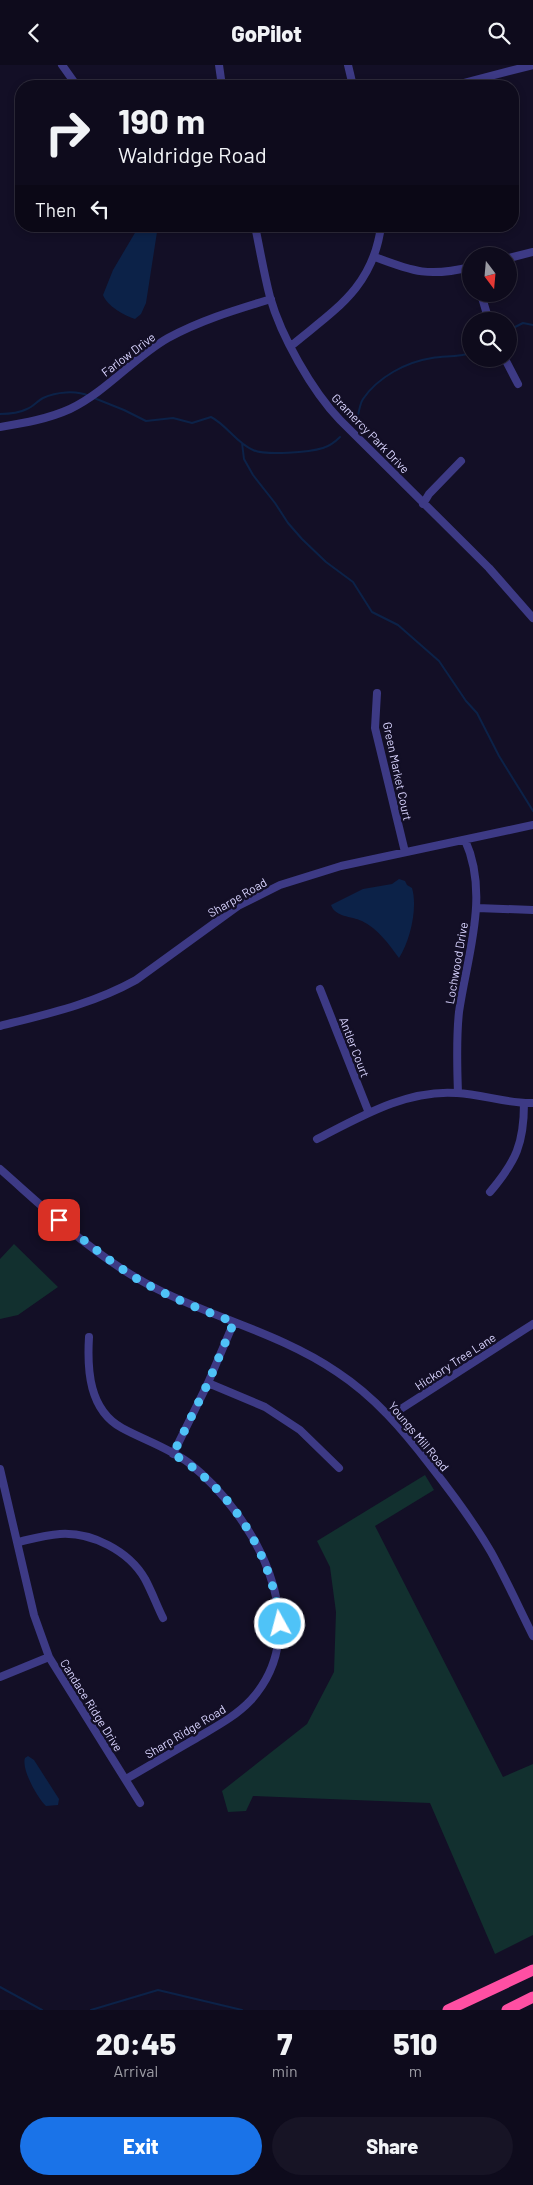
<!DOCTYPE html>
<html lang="en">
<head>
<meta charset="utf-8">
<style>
	body { margin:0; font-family:Barlow,sans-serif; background:#171425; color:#f1f3f6; height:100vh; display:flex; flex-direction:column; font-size:19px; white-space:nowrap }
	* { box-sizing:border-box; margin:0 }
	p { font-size:16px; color:#9b9ba3 }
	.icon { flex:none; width:28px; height:28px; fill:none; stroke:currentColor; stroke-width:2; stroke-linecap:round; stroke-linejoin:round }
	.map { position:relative; height:1945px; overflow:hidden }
	.side { display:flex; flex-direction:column; background:#0e0b1c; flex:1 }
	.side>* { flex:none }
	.banner { position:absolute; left:15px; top:15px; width:504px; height:152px; border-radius:20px; box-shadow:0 2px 8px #0003,0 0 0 1px #2e2b3b; background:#0e0b1c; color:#f1f3f6; overflow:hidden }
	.needle { width:32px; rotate:164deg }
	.buttons { position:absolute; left:462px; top:182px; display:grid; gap:10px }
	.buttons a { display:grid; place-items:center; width:55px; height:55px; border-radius:50%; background:#0e0b1c; box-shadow:0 2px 8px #0003,0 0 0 1px #2e2b3b; font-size:25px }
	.pin { position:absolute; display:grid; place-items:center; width:42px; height:42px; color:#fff; margin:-21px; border-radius:10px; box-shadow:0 2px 8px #0006 }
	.me { position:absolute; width:55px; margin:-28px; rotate:353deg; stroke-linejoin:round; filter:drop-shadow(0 0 4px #0008) }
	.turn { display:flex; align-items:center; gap:18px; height:105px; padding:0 20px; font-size:22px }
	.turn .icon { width:65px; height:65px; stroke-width:2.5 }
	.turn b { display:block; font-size:35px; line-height:42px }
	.then { display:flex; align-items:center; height:48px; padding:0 20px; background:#0003; gap:10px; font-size:19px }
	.eta { display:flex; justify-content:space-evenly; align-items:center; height:85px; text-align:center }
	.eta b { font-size:30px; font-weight:800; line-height:35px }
	.button { display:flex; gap:10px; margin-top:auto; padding:10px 20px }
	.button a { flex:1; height:58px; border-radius:30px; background:#1a73e8; color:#fff; font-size:20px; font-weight:800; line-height:58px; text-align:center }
	.button a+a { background:#171425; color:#f1f3f6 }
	header { display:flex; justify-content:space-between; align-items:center; height:65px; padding:0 20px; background:#0e0b1c; font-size:22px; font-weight:800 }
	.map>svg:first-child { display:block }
	.green { fill:#12302f }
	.water { fill:#0c2248 }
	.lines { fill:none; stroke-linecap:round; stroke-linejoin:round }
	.stream { stroke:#0c2248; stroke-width:2 }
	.minor { stroke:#3d3a85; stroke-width:8 }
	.highway { stroke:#ff4fa3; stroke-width:11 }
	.route { stroke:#4fc3f7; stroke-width:9; stroke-dasharray:0 16.2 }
	.labels { text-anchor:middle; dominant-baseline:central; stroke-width:5; stroke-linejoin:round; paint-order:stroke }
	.street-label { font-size:12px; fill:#d9d4ff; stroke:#130f26 }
</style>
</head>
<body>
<header><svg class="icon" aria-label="back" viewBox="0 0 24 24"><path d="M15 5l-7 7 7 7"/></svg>GoPilot<svg class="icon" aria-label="search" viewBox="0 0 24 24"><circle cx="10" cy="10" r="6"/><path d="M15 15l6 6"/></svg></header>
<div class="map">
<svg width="533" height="1945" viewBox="0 0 533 1945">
	<rect width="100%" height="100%" fill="#130f26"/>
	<!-- green -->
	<path class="green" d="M 14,1179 L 58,1222 L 18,1250 L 0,1254 L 0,1194 Z
		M 425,1410 L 434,1425 L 375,1461 L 503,1712 L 533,1699 L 533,1870 L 495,1889 L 430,1738 L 253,1731 L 246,1746 L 228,1747 L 222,1726 L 307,1659 L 334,1607 L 336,1547 L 330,1502 L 317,1476 Z"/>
	<!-- water -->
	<path class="water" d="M 139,161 L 157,161 L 157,167 L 146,238 L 141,249 L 135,254 C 125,251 107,241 103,230 L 113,205 Z
		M 399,814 L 405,816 L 407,820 L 412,823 C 418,843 410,876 399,893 C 388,878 378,864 362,856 C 351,851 335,852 331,840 L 363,824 L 392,819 Z
		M 28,1691 L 34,1695 L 59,1734 L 58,1740 L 46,1741 C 38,1734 21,1704 25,1693 Z"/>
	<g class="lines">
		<!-- stream -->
		<path class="stream" d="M 509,265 L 523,258 L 533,260
			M 94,333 L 124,345 L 146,356 L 173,353 L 192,358 L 211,352 C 227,360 236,378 253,385 C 266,391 310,387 323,383 C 330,381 335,377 340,372
			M 0,349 C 9,349 19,348 27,344 C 33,342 37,336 43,333 C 56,327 76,325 89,331
			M 356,357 C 359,350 359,340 363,334 C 378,312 406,297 432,293 C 446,291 458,292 471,288
			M 242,378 L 244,394 L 253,410 L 275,438 L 288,458 L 302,474 L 326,497 L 353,517 L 372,547 L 398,560 L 439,596 L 466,636 L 477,648 L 499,691 L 533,746
			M 0,1922 L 42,1945
			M 91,1945 L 158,1925 L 242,1945"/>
		<!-- minor -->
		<path class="minor" d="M 62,0 L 77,21
			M 219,0 L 222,21
			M 348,0 L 353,21
			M 452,21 L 533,0
			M 255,161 C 260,185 264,209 270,232 C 281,271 312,326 340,355 L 489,503 L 533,553
			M 375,192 C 414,207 429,212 471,202
			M 509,193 L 533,187
			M 481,229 L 489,256
			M 291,281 C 334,245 373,223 381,161
			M 505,294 L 518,319
			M 0,362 C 24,358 48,354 70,344 C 106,327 133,293 168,273 C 201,255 235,245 271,234
			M 423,439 L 429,429 L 461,396
			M 377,628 L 375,663 L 405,787
			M 477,843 L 533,845
			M 320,924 L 369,1048
			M 0,961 C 47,949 93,939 136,915 L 238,841 L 280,820 L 341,801 L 533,760
			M 458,1028 C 457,1001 456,974 459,947 C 467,891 490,830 465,775
			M 317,1074 C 360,1052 407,1024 457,1028 C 482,1029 507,1039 533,1038
			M 0,1104 C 49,1147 99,1196 159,1225 C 217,1254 283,1270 337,1307 C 375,1332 403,1365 430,1400 C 452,1428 473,1456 491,1487 C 506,1514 519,1543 533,1571
			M 490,1127 C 516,1096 524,1079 524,1038
			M 89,1272 C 87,1305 89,1345 122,1363 C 144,1375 169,1383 189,1398 C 253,1449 318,1561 251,1635 C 235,1652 215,1662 195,1674 C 172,1687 149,1701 126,1714
			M 208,1318 L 265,1342 L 300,1365 L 339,1403
			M 390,1351 L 533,1259
			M 173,1389 L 208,1318 L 234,1257
			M 0,1404 L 34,1550 L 49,1592 L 140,1738
			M 18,1477 C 31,1474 46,1470 60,1469 C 92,1467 129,1486 145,1514 C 152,1527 157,1541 163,1553
			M 0,1612 L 49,1592"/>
		<!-- highway -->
		<path class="highway" d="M 448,1945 L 533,1905
			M 507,1945 L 533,1932"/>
	</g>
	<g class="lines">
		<!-- route -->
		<path class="route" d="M 59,1155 C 85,1176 110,1197 139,1215 C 169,1232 202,1245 234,1257 L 208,1318 L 173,1389 C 232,1424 273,1491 280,1559"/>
	</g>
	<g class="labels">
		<!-- street labels -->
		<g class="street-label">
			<text transform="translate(128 289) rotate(-37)">Farlow Drive</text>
			<text transform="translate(371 368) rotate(46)">Gramercy Park Drive</text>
			<text transform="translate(398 706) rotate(78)">Green Market Court</text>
			<text transform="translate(237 832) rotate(-30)">Sharpe Road</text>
			<text transform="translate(456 898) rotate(-80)">Lochwood Drive</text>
			<text transform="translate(355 982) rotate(69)">Antler Court</text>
			<text transform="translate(455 1296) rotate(-33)">Hickory Tree Lane</text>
			<text transform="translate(419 1371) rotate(50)">Youngs Mill Road</text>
			<text transform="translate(92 1640) rotate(58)">Candace Ridge Drive</text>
			<text transform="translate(185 1666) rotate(-31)">Sharp Ridge Road</text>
		</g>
	</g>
</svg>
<div class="buttons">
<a><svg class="needle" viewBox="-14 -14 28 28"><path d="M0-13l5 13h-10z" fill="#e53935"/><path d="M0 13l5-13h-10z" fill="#9b9ba3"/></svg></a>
<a><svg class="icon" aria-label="search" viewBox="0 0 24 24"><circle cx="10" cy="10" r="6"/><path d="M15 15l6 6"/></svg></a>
</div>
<div class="pin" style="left:59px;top:1155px;background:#d93025"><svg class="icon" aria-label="arrive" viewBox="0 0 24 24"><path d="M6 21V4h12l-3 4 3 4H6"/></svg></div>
<svg class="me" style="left:280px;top:1559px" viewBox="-20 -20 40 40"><circle r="17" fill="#4fc3f7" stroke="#fff" stroke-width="3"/><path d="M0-11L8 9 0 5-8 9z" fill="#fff"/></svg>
<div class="banner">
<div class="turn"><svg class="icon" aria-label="right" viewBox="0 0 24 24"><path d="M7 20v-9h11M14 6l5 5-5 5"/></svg><div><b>190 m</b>Waldridge Road</div></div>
<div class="then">Then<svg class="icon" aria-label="left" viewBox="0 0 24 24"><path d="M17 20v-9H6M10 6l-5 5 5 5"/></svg></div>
</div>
</div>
<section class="side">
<div class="eta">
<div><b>20:45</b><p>Arrival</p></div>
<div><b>7</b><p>min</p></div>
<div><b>510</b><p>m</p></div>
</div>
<div class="button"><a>Exit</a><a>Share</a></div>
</section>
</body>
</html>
